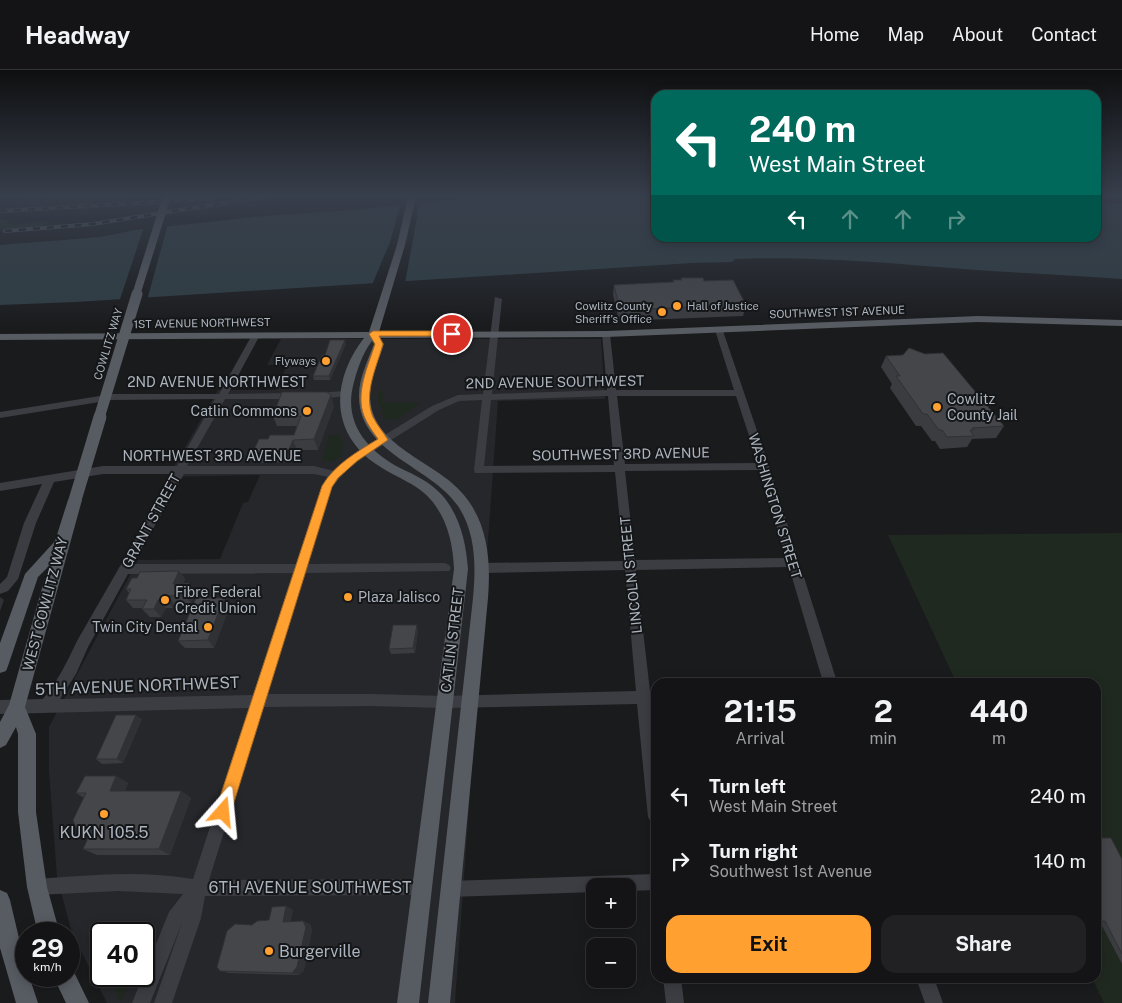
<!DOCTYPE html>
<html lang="en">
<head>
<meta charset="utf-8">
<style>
	body { margin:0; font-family:"Public Sans",sans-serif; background:#212123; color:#f1f3f6; height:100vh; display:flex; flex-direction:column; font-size:19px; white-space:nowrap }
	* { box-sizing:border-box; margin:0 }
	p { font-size:16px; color:#9d9ea1 }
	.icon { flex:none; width:28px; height:28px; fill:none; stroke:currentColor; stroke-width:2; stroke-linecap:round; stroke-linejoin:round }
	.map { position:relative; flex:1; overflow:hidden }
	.sheet { position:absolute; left:651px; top:608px; width:450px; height:305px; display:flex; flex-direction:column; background:#141416; border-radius:15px; box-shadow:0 2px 12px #0003,0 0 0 1px #333335 }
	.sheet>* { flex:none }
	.hud { position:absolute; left:651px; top:20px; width:450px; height:152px; border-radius:15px; box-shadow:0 2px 12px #0003,0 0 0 1px #333335; background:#00695c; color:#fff; overflow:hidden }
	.fabs { position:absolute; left:586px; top:808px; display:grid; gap:10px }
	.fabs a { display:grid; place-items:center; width:50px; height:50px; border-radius:10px; background:#141416; box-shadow:0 2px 12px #0003,0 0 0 1px #333335; font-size:25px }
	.speed { position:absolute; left:15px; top:852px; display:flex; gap:10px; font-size:25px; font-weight:700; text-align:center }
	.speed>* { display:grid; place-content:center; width:65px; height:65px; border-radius:50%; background:#141416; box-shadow:0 2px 12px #0003,0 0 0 1px #333335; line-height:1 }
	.speed small { font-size:12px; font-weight:400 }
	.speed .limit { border:2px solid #111; border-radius:8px; background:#fff; color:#111 }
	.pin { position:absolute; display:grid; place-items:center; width:42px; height:42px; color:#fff; margin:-21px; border:2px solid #fff; border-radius:50%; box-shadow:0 1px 5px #0007 }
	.me { position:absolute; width:55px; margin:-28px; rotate:18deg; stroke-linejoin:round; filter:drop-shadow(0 0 4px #0008) }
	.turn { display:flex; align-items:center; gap:18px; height:105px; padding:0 15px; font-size:22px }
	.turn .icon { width:65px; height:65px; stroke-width:2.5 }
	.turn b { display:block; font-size:35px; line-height:42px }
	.lanes { display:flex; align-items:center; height:48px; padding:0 15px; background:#0003; justify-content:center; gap:25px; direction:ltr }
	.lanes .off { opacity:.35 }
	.eta { display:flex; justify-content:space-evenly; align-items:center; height:85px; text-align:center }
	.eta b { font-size:30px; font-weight:700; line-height:35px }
	.cta { display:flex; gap:10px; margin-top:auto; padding:10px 15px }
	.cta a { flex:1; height:58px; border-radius:15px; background:#ffa031; color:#111; font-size:20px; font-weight:700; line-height:58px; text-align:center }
	.cta a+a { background:#212123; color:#f1f3f6 }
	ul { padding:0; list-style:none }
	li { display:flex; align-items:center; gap:15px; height:65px; padding:0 15px }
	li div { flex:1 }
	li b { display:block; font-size:19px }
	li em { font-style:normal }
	header { display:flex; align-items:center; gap:30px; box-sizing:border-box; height:70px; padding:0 25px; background:#141416; border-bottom:1px solid #333335 }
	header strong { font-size:24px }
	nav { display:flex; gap:28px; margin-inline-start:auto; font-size:18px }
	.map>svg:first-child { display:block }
	.built { fill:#26272b; fill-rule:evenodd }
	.green { fill:#202920 }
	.water { fill:#2e3d43 }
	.pier { fill:#1a1b1d }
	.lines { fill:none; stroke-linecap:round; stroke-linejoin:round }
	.minor { fill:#3b3d43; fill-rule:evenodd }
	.major { fill:#575b62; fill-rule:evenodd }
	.rail-casing { stroke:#4e5258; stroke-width:4 }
	.rail { stroke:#151618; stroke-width:2.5; stroke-dasharray:7; stroke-linecap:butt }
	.major-bridge-far2 { stroke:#575b62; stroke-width:8 }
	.major-bridge-far1 { stroke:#575b62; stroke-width:11 }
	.major-bridge { stroke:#575b62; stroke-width:13 }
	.wall { fill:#3a3c40 }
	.shaded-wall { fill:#303134 }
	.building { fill:#44464a; stroke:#303134 }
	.route { fill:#ffa031; stroke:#a66820 }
	.poi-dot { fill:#ffa031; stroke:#151618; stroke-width:2 }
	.labels { text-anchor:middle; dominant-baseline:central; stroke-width:4; stroke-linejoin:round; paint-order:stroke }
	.far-poi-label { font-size:11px; fill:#acb4be; stroke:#151618; text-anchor:end }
	.far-street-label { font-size:11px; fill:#acb4be; stroke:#151618 }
	.street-label { font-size:14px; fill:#acb4be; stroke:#151618 }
	.poi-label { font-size:14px; fill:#acb4be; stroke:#151618; text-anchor:start }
	.near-street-label { font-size:16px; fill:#acb4be; stroke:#151618 }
	.near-poi-label { font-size:16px; fill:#acb4be; stroke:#151618 }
</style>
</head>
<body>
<header>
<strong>Headway</strong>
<nav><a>Home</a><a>Map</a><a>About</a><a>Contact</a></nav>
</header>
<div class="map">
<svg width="1122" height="933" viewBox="0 0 1122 933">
	<rect width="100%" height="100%" fill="#1a1b1d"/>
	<!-- built -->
	<path class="built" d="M 281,269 L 601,269 L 605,329 L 498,331 L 455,933 L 107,933 L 72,863 L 57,807 L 49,701 L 49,657 L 138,490 L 220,489 L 243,433 L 248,432 L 260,405 L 168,407 L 218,320 L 276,320 L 287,295 L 267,295 ZM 101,864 L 144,864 L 144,906 L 101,906 Z"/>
	<!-- green -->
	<path class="green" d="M 23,126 L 135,126 L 126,130 L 101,131 L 86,136 L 73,135 L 64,132 L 42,133 L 48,127 L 39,130 L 33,135 L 23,133 Z
		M 0,149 L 7,150 L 7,153 L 12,155 L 45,151 L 49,152 L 40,156 L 0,160 Z
		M 378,321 L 383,321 L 383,333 L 421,332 L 396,350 L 384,349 L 378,330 Z
		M 338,364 L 343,373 L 342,386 L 331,392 L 322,390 L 329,365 Z
		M 1122,463 L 1122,933 L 1104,933 L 1092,908 L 1096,908 L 1096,612 L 956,612 L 888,465 Z
		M 109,906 L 131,906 L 121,933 Z"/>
	<!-- water -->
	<path class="water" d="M 534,126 L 656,126 L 656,168 L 1096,168 L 1096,133 L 1122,134 L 1122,209 C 1069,205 1016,203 963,199 C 887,193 811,186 735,189 L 732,192 L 692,193 L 76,232 L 0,235 L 0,175 L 100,167 L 135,160 L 264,146 L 353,140 L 472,128 Z"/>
	<!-- pier -->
	<path class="pier" d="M 420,131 L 405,213 L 372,215 L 390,172 L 401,132 Z
		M 168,154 L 147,230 L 119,232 L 144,157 Z"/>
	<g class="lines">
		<!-- minor -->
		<path class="minor" d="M 495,227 L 502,229 L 492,324 L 607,320 L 602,264 L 606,262 L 610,264 L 616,320 L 734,320 L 715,260 L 722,258 L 769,396 L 837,612 L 823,612 L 789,497 L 636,500 L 650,621 L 656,621 L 656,633 L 651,634 L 656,679 L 656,755 L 651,752 L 648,747 L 637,634 L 444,638 L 372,636 L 263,637 L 209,810 L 422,809 L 428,811 L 430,817 L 428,823 L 422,825 L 205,826 L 201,848 L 172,933 L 154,933 L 182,853 L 150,933 L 132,933 L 169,842 L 183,824 L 118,821 L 37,825 L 31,823 L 29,817 L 31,811 L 37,809 C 89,805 141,800 193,809 L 249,638 L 0,644 L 0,630 L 43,629 C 58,611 67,592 77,571 L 173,404 L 103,404 L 54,412 L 36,453 L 18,509 L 8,521 L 0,524 L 0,514 L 7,507 L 24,453 L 42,414 L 0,421 L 0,413 L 103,396 L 177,396 L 215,329 L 112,330 L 0,348 L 0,342 L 112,324 L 219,324 L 252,265 L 256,263 L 260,265 L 228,324 L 296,323 L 301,326 L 296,329 L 225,329 L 187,396 L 314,396 L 334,401 L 357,382 L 432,336 L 458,325 L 483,324 ZM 608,326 L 614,395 L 484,396 L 491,330 ZM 617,326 L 736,326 L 758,393 L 625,394 ZM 482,330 L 474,400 L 475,403 L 615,402 L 624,491 L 482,493 L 478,495 L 476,498 L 478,501 L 482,503 L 625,500 L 636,621 L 444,626 L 372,624 L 267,624 L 305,503 L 449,501 L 451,498 L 449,495 L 445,493 L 308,494 L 332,417 L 346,401 L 364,387 L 439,340 L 459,331 ZM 760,400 L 786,488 L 635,490 L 625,401 ZM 184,404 L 314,404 L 328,407 L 322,416 L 296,494 L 133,494 ZM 293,503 L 253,625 L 60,629 L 76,604 L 88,577 L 128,504 Z
			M 345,321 L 350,324 L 348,326 L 317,329 L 312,326 L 317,323 Z
			M 656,804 L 656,820 L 628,821 L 628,816 L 595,816 L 595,822 L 449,827 L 443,825 L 441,819 L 443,813 L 449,811 Z
			M 663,908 L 681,908 L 684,933 L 666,933 Z
			M 916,908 L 934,908 L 943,933 L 925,933 Z"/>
		<!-- major -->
		<path class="major" d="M 408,126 L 416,126 L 405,175 L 379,262 L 606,261 L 978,246 L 1122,250 L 1122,256 L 978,252 L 606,267 L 380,268 L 384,274 C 379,290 370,308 370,325 C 370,377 435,390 463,424 C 488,453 491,491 488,528 L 450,933 L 428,933 L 473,528 C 476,497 476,463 458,436 C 431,396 358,383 359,325 C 359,308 368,290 374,274 L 372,271 C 362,284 357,300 353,316 C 344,354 368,381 400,398 C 415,405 430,412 442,425 C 460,446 466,472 468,499 L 419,933 L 397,933 L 454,499 C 453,475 448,451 432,431 C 418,414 397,408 379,396 C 330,365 330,312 364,268 L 0,270 L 0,264 L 369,262 L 397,175 Z
			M 75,425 L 80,427 L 82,430 L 25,637 L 36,664 L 36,742 L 47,817 L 60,864 L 38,864 L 27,817 L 18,742 L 18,664 L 16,657 L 6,675 L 0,678 L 0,652 L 9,635 L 48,497 L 38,507 L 8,596 L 6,601 L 0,603 L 0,573 L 25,504 L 55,471 L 68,430 L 70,427 Z
			M 0,820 L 7,823 L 10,830 L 26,898 L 26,906 L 29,906 L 38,933 L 16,933 L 0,878 Z
			M 69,897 L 72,898 L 89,933 L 66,933 L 53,906 L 69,906 Z"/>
		<defs>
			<path id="rail" d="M 0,141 L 210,129
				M 5,161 L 93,154 L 267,126"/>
		</defs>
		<!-- rail casing -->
		<use href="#rail" class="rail-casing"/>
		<!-- rail -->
		<use href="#rail" class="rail"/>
		<!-- major-bridge-far2 -->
		<path class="major-bridge-far2" d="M 136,225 L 167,126"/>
		<!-- major-bridge-far1 -->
		<path class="major-bridge-far1" d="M 99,348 L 137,224"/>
		<!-- major-bridge -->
		<path class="major-bridge" d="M 75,430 L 100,347"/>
	</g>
	<!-- wall -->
	<path class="wall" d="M 681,208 L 704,211 L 746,235 L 743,246 L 619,251 L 613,225 L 614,215 L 673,212 L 673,210 L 681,210 Z
		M 346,274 L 330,310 L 314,310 L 313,306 L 325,285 Z
		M 886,286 L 1004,356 L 996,368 L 972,369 L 967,377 L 940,379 L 935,371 L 932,371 L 921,356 L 916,356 L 890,318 L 892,314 L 881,297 Z
		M 334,336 L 318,380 L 297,380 L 292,392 L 258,393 L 253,382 L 294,365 L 297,356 L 277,356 L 273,346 Z
		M 179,501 L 185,509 L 183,513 L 196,521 L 191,533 L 174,534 L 173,538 L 166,538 L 161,547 L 150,547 L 142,539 L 143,538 L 133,538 L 126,530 L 129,523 L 126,519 L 137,508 Z
		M 224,528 L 230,536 L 214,578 L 185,578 L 178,571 Z
		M 418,560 L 415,583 L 391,584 L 389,579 Z
		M 142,649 L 123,693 L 102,694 L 96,689 Z
		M 116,706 L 128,713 L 125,721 L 181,721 L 191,728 L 170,785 L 97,785 L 83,779 L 90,764 L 76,758 L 84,728 L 76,723 Z
		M 1096,768 L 1122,789 L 1122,894 L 1100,852 L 1096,853 Z
		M 286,836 L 293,840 L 290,852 L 303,851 L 310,854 L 312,860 L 304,900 L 299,905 L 229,903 L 220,901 L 252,855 L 269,850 Z"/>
	<!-- shaded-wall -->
	<path class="shaded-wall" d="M 345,270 L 346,274 L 330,310 L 329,306 Z
		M 331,325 L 334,336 L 318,380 L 314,369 Z
		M 293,370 L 297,380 L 292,392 L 288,382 Z
		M 179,501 L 185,509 L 180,522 L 173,514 Z
		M 189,513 L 196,521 L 191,533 L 184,525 Z
		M 168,526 L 174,534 L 173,538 L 166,530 Z
		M 0,527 L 4,530 L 0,541 Z
		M 224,528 L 230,536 L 214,578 L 208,570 Z
		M 158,530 L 166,538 L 161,547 L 154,539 Z
		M 417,555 L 418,560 L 415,583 L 413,578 Z
		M 136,645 L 142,649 L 123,693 L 117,689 Z
		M 116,706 L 128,713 L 122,728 L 110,721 Z
		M 181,721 L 191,728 L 170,785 L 159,779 Z
		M 286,836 L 293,840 L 290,855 L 283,852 Z
		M 303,851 L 310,854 L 312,860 L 304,900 L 299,905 L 292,903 Z"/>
	<!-- building -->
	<path class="building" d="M 681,208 L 703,208 L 704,211 L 733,210 L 746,235 L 620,240 L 614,215 L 674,212 L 673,210 L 682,210 Z
		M 330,270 L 345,270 L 329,306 L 313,306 L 322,285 L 325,285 Z
		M 909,278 L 925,284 L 943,283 L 1004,356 L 972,358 L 974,360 L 970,360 L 974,366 L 947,367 L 942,360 L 939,360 L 927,344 L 923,344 L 896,306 L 900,306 L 886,286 L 903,285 Z
		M 282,322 L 327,322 L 331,325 L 314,369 L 293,370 L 288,382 L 253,382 L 259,369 L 268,369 L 270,365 L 294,365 L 301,346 L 273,346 Z
		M 179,501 L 173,514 L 189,513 L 184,525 L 168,526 L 166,530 L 158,530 L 154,539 L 142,539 L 147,530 L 126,530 L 131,519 L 126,519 L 132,508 L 137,508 L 140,502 Z
		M 196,528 L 224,528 L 208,570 L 178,571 Z
		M 393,555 L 417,555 L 413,578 L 389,579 Z
		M 116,645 L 136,645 L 117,689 L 96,689 Z
		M 85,706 L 116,706 L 110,721 L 181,721 L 159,779 L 83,779 L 93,758 L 76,758 L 73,750 L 86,723 L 76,723 Z
		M 1096,768 L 1111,768 L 1122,789 L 1122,884 L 1105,851 L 1096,852 Z
		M 286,836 L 283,852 L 303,851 L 306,857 L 297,897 L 292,903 L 220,901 L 217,897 L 227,861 L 235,854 L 252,855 L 257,851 L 269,850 L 272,837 Z"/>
	<!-- sky -->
	<linearGradient id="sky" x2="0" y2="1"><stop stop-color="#0e0f10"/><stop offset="0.49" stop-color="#383f4c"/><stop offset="1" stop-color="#383f4c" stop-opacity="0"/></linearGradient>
	<rect width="1122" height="257" fill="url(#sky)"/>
	<!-- route -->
	<path class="route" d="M 373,261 L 452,261 L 457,264 L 452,266 L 379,266 L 383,274 C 377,296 363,324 373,347 C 377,355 384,363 388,370 L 357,391 L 338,408 L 332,417 L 231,742 L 228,748 L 223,750 L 217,748 L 215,742 L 322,416 C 335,394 357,382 378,369 C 373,362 367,354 364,346 C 355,323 368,296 375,274 L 369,264 Z"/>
	<!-- markers -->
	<g class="poi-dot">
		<circle cx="677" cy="236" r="5"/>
		<circle cx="662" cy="242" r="5"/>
		<circle cx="326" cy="291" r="5"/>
		<circle cx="937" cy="337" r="5"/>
		<circle cx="307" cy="341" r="5"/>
		<circle cx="348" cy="527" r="5"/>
		<circle cx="165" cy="530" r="5"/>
		<circle cx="208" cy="557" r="5"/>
		<circle cx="104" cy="744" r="5"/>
		<circle cx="269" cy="881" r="5"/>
	</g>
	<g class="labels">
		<!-- far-poi labels -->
		<g class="far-poi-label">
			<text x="652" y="236">Cowlitz County<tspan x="652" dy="13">Sheriff’s Office</tspan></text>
			<text x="687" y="236" text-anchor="start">Hall of Justice</text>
			<text x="316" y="291">Flyways</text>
		</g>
		<!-- far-street labels -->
		<g class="far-street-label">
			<text transform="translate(837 242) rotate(-2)">SOUTHWEST 1ST AVENUE</text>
			<text transform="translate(202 253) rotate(-1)">1ST AVENUE NORTHWEST</text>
			<text transform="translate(108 274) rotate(-73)">COWLITZ WAY</text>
		</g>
		<!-- street labels -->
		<g class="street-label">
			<text x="217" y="312">2ND AVENUE NORTHWEST</text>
			<text transform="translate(555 312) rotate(-1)">2ND AVENUE SOUTHWEST</text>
			<text transform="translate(621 384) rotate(-1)">SOUTHWEST 3RD AVENUE</text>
			<text x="212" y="386">NORTHWEST 3RD AVENUE</text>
			<text transform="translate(775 436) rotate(73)">WASHINGTON STREET</text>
			<text transform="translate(151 451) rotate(-61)">GRANT STREET</text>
			<text transform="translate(631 505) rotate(-96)">LINCOLN STREET</text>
			<text transform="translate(45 534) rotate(-75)">WEST COWLITZ WAY</text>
			<text transform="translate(452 570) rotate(-83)">CATLIN STREET</text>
		</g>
		<!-- poi labels -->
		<g class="poi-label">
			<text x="947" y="329">Cowlitz<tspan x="947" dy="16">County Jail</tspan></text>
			<text x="297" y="341" text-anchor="end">Catlin Commons</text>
			<text x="175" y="522">Fibre Federal<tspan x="175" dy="16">Credit Union</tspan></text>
			<text x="358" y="527">Plaza Jalisco</text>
			<text x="198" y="557" text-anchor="end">Twin City Dental</text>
		</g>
		<!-- near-street labels -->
		<g class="near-street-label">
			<text transform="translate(137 616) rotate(-2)">5TH AVENUE NORTHWEST</text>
			<text x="310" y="817">6TH AVENUE SOUTHWEST</text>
		</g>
		<!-- near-poi labels -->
		<g class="near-poi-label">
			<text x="104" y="762">KUKN 105.5</text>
			<text x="279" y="881" text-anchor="start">Burgerville</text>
		</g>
	</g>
</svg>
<div class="fabs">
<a>+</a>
<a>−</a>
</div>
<div class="speed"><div>29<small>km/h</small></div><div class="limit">40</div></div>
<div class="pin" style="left:452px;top:264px;background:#d93025"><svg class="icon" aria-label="arrive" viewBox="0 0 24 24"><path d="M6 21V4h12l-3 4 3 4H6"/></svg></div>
<svg class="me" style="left:223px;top:742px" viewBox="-20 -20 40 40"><path d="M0-17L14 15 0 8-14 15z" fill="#ffa031" stroke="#fff" stroke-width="4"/></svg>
<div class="hud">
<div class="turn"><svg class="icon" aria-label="left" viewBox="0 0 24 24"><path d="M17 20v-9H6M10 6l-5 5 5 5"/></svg><div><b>240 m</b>West Main Street</div></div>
<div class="lanes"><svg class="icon" aria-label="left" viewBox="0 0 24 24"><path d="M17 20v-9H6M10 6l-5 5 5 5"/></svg><svg class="icon off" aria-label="ahead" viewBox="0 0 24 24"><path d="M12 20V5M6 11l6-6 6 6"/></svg><svg class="icon off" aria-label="ahead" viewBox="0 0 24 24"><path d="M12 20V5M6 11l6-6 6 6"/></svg><svg class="icon off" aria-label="right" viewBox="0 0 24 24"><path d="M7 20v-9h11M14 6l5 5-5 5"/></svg></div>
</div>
<section class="sheet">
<div class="eta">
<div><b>21:15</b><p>Arrival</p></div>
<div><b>2</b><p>min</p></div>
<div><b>440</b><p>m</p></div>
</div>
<ul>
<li><svg class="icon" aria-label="left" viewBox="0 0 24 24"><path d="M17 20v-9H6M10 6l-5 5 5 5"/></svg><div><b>Turn left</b><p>West Main Street</p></div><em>240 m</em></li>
<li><svg class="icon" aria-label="right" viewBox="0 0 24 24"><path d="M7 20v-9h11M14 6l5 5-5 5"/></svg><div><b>Turn right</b><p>Southwest 1st Avenue</p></div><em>140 m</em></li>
</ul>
<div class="cta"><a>Exit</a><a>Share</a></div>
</section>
</div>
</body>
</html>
